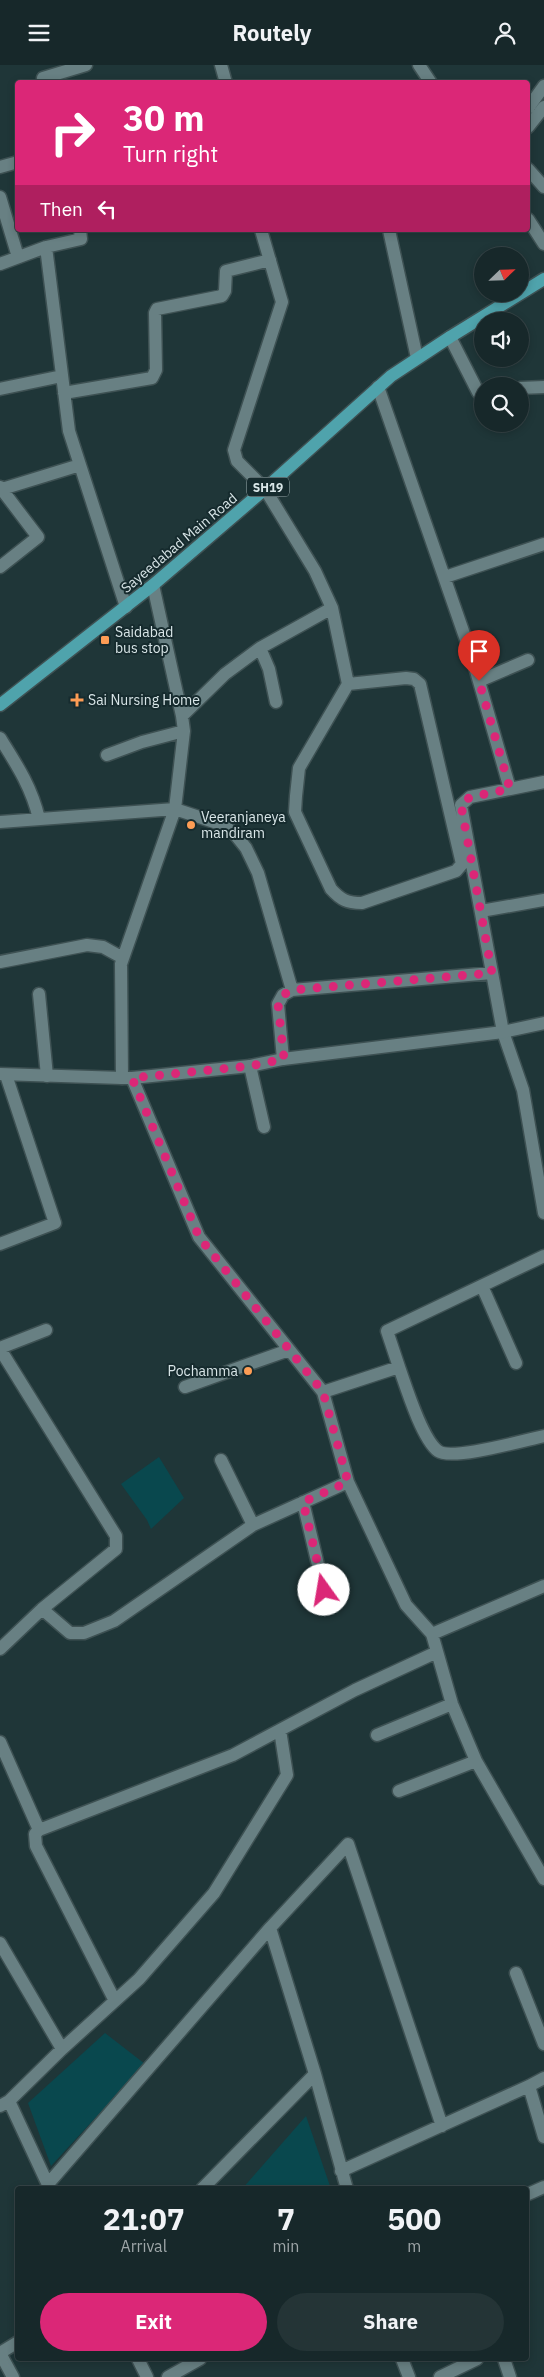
<!DOCTYPE html>
<html lang="en">
<head>
<meta charset="utf-8">
<style>
	body { margin:0; font-family:"IBM Plex Sans",sans-serif; background:#243436; color:#f1f3f6; height:100vh; display:flex; flex-direction:column; font-size:19px; white-space:nowrap }
	* { box-sizing:border-box; margin:0 }
	p { font-size:16px; color:#9ea6a8 }
	.icon { flex:none; width:28px; height:28px; fill:none; stroke:currentColor; stroke-width:2; stroke-linecap:round; stroke-linejoin:round }
	.map { position:relative; flex:1; overflow:hidden }
	.side { position:absolute; left:15px; top:2121px; width:514px; height:175px; display:flex; flex-direction:column; background:#17282a; border-radius:5px; box-shadow:0 2px 8px #0003,0 0 0 1px #364447 }
	.side>* { flex:none }
	.banner { position:absolute; left:15px; top:15px; width:515px; height:152px; border-radius:5px; box-shadow:0 2px 8px #0003,0 0 0 1px #364447; background:#db2777; color:#fff; overflow:hidden }
	.needle { width:32px; rotate:67deg }
	.fabs { position:absolute; left:474px; top:182px; display:grid; gap:10px }
	.fabs a { display:grid; place-items:center; width:55px; height:55px; border-radius:50%; background:#17282a; box-shadow:0 2px 8px #0003,0 0 0 1px #364447; font-size:25px }
	.pin { position:absolute; display:grid; place-items:center; width:42px; height:42px; color:#fff; margin:-51px -21px; border-radius:50% 50% 50% 0; rotate:-45deg; box-shadow:0 0 5px #0007 }
	.pin .icon { rotate:45deg }
	.me { position:absolute; width:55px; margin:-28px; rotate:347deg; stroke-linejoin:round; filter:drop-shadow(0 0 4px #0008) }
	.turn { display:flex; align-items:center; gap:18px; height:105px; padding:0 25px; font-size:22px }
	.turn .icon { width:65px; height:65px; stroke-width:2.5 }
	.turn b { display:block; font-size:35px; line-height:42px }
	.then { display:flex; align-items:center; height:48px; padding:0 25px; background:#0003; gap:10px; font-size:19px }
	.eta { display:flex; justify-content:space-evenly; align-items:center; height:85px; text-align:center }
	.eta b { font-size:30px; font-weight:700; line-height:35px }
	.action { display:flex; gap:10px; margin-top:auto; padding:10px 25px }
	.action a { flex:1; height:58px; border-radius:30px; background:#db2777; color:#fff; font-size:20px; font-weight:700; line-height:58px; text-align:center }
	.action a+a { background:#243436; color:#f1f3f6 }
	header { display:flex; justify-content:space-between; align-items:center; height:65px; padding:0 25px; background:#17282a; font-size:22px; font-weight:700 }
	.map>svg:first-child { display:block }
	.green { fill:#09484e }
	.lines { fill:none; stroke-linecap:round; stroke-linejoin:round }
	.street-casing { stroke:#3e5153; stroke-width:15 }
	.secondary-casing { stroke:#3e5153; stroke-width:15 }
	.primary-casing { stroke:#3e5153; stroke-width:15 }
	.street { stroke:#688083; stroke-width:12 }
	.secondary { stroke:#688083; stroke-width:12 }
	.primary { stroke:#4fa3ac; stroke-width:12 }
	.route { stroke:#db2777; stroke-width:9; stroke-dasharray:0 16.2 }
	.poi-dot { fill:#fd9d55; stroke:#162b2e; stroke-width:2 }
	.labels { text-anchor:middle; dominant-baseline:central; stroke-width:4; stroke-linejoin:round; paint-order:stroke }
	.shield { fill:#162b2e; stroke:#9eaeb0; stroke-width:1 }
	.shield-label { font-size:12px; font-weight:bold; fill:#d9e6e8 }
	.street-label { font-size:14px; fill:#d9e6e8; stroke:#162b2e }
	.poi-label { font-size:14px; fill:#d9e6e8; stroke:#162b2e; text-anchor:start }
</style>
</head>
<body>
<header><svg class="icon" aria-label="menu" viewBox="0 0 24 24"><path d="M4 6h16M4 12h16M4 18h16"/></svg>Routely<svg class="icon" aria-label="person" viewBox="0 0 24 24"><circle cx="12" cy="8" r="4"/><path d="M4 21q1-7 8-7t8 7"/></svg></header>
<div class="map">
<svg width="544" height="2312" viewBox="0 0 544 2312">
	<rect width="100%" height="100%" fill="#1f3638"/>
	<!-- green -->
	<path class="green" d="M 159,1392 L 184,1433 L 151,1464 L 147,1455 L 121,1419 Z
		M 105,1968 L 145,1999 L 51,2101 L 28,2038 Z
		M 306,2051 L 331,2124 L 242,2124 Z"/>
	<g class="lines">
		<defs>
			<path id="street" d="M 221,0 L 226,18
				M 43,13 L 86,0
				M 528,43 L 544,21
				M 528,62 L 544,42
				M 0,102 L 18,97
				M 528,104 L 544,122
				M 0,132 L 18,192
				M 261,165 L 282,237 L 234,385 L 237,396 L 265,424 L 315,506 L 332,543 L 348,619 L 299,703 L 296,731 L 295,747 L 331,824 C 341,835 347,838 362,838 L 456,806 L 462,799 L 420,619 L 414,614 L 406,613 L 348,619
				M 389,165 L 417,293
				M 46,182 L 69,366 L 126,542
				M 0,199 L 46,182 L 81,174 L 80,165
				M 450,272 L 478,327 L 482,326
				M 378,322 L 472,592 L 510,724 L 470,732 L 461,740 L 503,967 L 523,1025 L 544,1148
				M 520,323 L 544,322
				M 0,324 L 62,311
				M 64,328 L 152,313 L 156,305 L 155,248 L 157,244 L 222,231 L 225,226 L 226,206 L 270,195
				M 0,422 L 38,472 L 0,502
				M 2,424 L 80,400
				M 445,512 L 544,479
				M 153,520 L 182,651 L 184,666 L 175,744 L 121,899 L 122,1013 L 132,1013 L 199,1172 L 323,1327 L 348,1417 L 406,1540 L 432,1569 L 452,1639 L 476,1696 L 544,1814
				M 260,583 L 269,604 L 276,637
				M 479,616 L 528,595
				M 182,651 L 225,609 L 260,583 L 332,543
				M 0,673 C 17,700 32,723 39,754
				M 107,690 L 142,677 L 184,666
				M 510,724 L 544,717
				M 0,757 L 175,744 L 223,760 L 234,768 L 246,783 L 258,808 L 292,925 L 283,930 L 278,939 L 283,994
				M 481,846 L 544,835
				M 0,897 L 87,880 L 103,882 L 123,893
				M 292,925 L 492,908
				M 39,929 L 47,1011
				M 250,1001 L 264,1062
				M 0,1179 L 55,1158 L 6,1010
				M 482,1221 L 516,1298
				M 0,1283 L 46,1265
				M 0,1284 L 116,1471 L 116,1484 L 42,1544 L 70,1568 L 84,1568 L 114,1556 L 253,1460 L 348,1417
				M 399,1302 C 406,1322 422,1374 438,1386 C 452,1396 525,1375 544,1371
				M 185,1322 L 289,1285
				M 323,1327 L 399,1302 L 387,1266 L 544,1191
				M 221,1395 L 253,1460
				M 303,1437 L 324,1525
				M 432,1569 L 544,1521
				M 0,1584 L 42,1544
				M 377,1670 L 452,1639
				M 0,1677 L 39,1765
				M 399,1726 L 476,1696
				M 270,1863 L 315,2009 L 347,2124
				M 0,1878 L 62,1984
				M 516,1908 L 544,1979
				M 115,1936 L 36,1781 L 35,1769 L 39,1765 L 233,1690 L 355,1625 L 437,1587
				M 529,2021 L 544,2072
				M 9,2036 L 50,2124
				M 0,2041 L 9,2036 L 62,1984 L 139,1914 L 214,1828 L 287,1710 L 280,1665
				M 341,2106 L 529,2021 L 544,2013
				M 48,2119 L 270,1863 L 348,1779 L 442,2061
				M 202,2124 L 315,2009
				M 526,2130 L 544,2122
				M 0,2288 L 13,2312
				M 0,2288 L 18,2277
				M 138,2294 L 147,2312
				M 402,2294 L 409,2312
				M 504,2294 L 510,2312
				M 168,2312 L 200,2294
				M 440,2312 L 477,2294"/>
			<path id="secondary" d="M 419,0 L 431,18
				M 528,154 L 544,179
				M 0,1009 L 122,1013
				M 132,1013 L 250,1001 L 283,994 L 503,967 L 544,958"/>
			<path id="primary" d="M 0,640 L 153,520 L 265,424 L 391,311 L 450,272 L 544,214"/>
		</defs>
		<!-- street casing -->
		<use href="#street" class="street-casing"/>
		<!-- secondary casing -->
		<use href="#secondary" class="secondary-casing"/>
		<!-- primary casing -->
		<use href="#primary" class="primary-casing"/>
		<!-- street -->
		<use href="#street" class="street"/>
		<!-- secondary -->
		<use href="#secondary" class="secondary"/>
		<!-- primary -->
		<use href="#primary" class="primary"/>
	</g>
	<g class="lines">
		<!-- route -->
		<path class="route" d="M 324,1525 L 303,1437 L 348,1417 L 323,1327 L 199,1172 L 132,1013 L 250,1001 L 284,994 L 278,939 L 283,930 L 292,925 L 492,908 L 461,740 L 470,732 L 510,724 L 479,616"/>
	</g>
	<!-- markers -->
	<g class="poi-dot">
		<rect x="100" y="570" width="10" height="10" rx="2.5"/>
		<path d="M74.5 627.5h5v5h5v5h-5v5h-5v-5h-5v-5h5z"/>
		<circle cx="191" cy="760" r="5"/>
		<circle cx="248" cy="1306" r="5"/>
	</g>
	<g class="labels">
		<!-- shield labels -->
		<rect class="shield" x="247" y="412.5" width="42" height="19" rx="4"/>
		<g class="shield-label">
			<text x="268" y="422">SH19</text>
		</g>
		<!-- street labels -->
		<g class="street-label">
			<text transform="translate(179 478) rotate(-40)">Sayeedabad Main Road</text>
		</g>
		<!-- poi labels -->
		<g class="poi-label">
			<text x="115" y="567">Saidabad<tspan x="115" dy="16">bus stop</tspan></text>
			<text x="88" y="635">Sai Nursing Home</text>
			<text x="201" y="752">Veeranjaneya<tspan x="201" dy="16">mandiram</tspan></text>
			<text x="238" y="1306" text-anchor="end">Pochamma</text>
		</g>
	</g>
</svg>
<div class="fabs">
<a><svg class="needle" viewBox="-14 -14 28 28"><path d="M0-13l5 13h-10z" fill="#e53935"/><path d="M0 13l5-13h-10z" fill="#9ea6a8"/></svg></a>
<a><svg class="icon" aria-label="sound" viewBox="0 0 24 24"><path d="M4 9h4l5-4v14l-5-4H4zM17 9q2 3 0 6"/></svg></a>
<a><svg class="icon" aria-label="search" viewBox="0 0 24 24"><circle cx="10" cy="10" r="6"/><path d="M15 15l6 6"/></svg></a>
</div>
<div class="pin" style="left:479px;top:616px;background:#d93025"><svg class="icon" aria-label="arrive" viewBox="0 0 24 24"><path d="M6 21V4h12l-3 4 3 4H6"/></svg></div>
<svg class="me" style="left:324px;top:1525px" viewBox="-20 -20 40 40"><circle r="19" fill="#fff"/><path d="M0-13L10 11 0 6-10 11z" fill="#db2777"/></svg>
<div class="banner">
<div class="turn"><svg class="icon" aria-label="right" viewBox="0 0 24 24"><path d="M7 20v-9h11M14 6l5 5-5 5"/></svg><div><b>30 m</b>Turn right</div></div>
<div class="then">Then<svg class="icon" aria-label="left" viewBox="0 0 24 24"><path d="M17 20v-9H6M10 6l-5 5 5 5"/></svg></div>
</div>
<section class="side">
<div class="eta">
<div><b>21:07</b><p>Arrival</p></div>
<div><b>7</b><p>min</p></div>
<div><b>500</b><p>m</p></div>
</div>
<div class="action"><a>Exit</a><a>Share</a></div>
</section>
</div>
</body>
</html>
